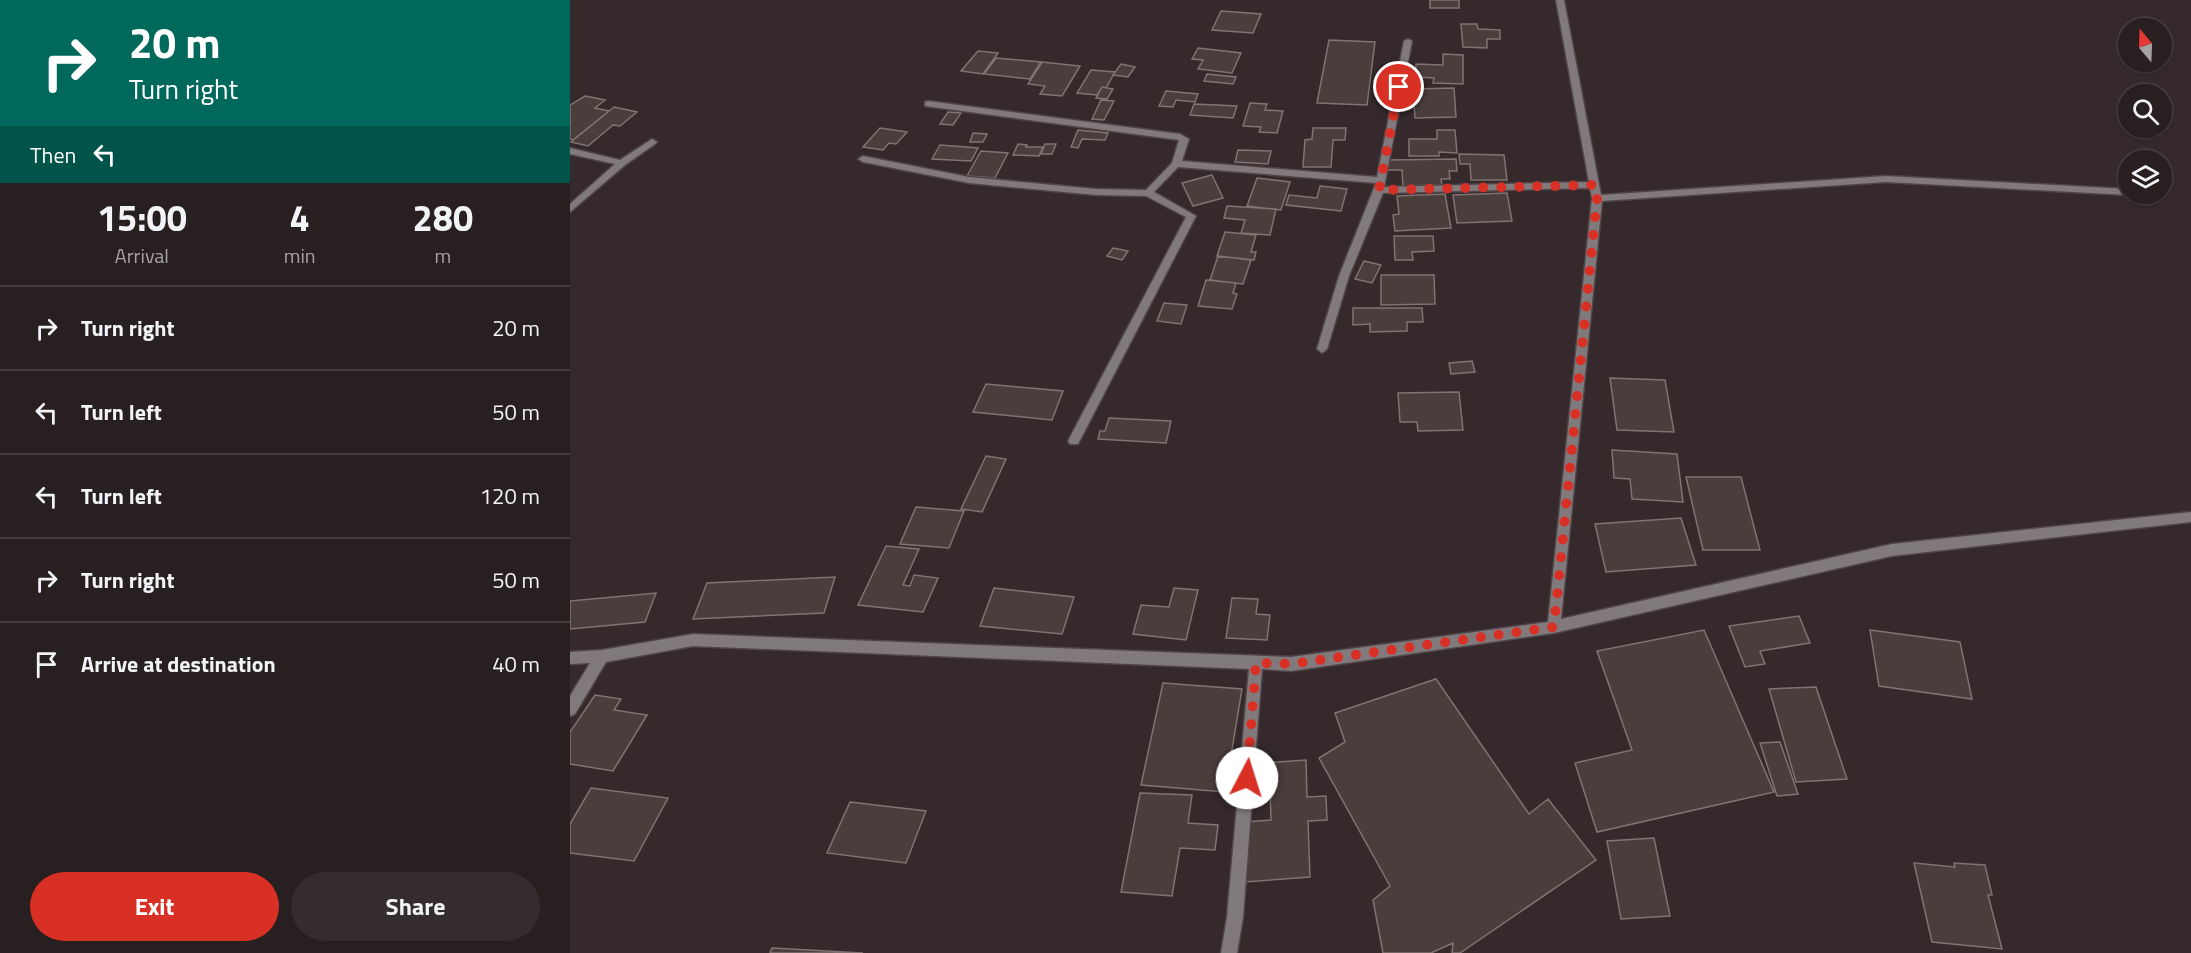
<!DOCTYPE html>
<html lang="en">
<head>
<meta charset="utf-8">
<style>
	body { margin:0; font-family:"Titillium Web",sans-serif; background:#342c2e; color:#f1f3f6; height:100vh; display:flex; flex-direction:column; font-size:22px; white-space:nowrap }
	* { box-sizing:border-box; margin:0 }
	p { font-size:20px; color:#a5a2a5 }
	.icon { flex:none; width:33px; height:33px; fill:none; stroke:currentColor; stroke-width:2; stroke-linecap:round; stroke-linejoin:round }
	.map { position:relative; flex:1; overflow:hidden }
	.details { display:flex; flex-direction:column; background:#281f21; width:570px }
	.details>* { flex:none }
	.top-card { background:#00695c; color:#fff; overflow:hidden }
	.needle { width:39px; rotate:341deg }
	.buttons { position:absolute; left:1548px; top:18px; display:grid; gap:12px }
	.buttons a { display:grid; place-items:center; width:54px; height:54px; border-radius:50%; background:#281f21; box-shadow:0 2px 4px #0004,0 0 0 2px #443d3f; font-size:30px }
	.pin { position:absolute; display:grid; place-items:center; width:51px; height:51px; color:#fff; margin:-26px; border:3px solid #fff; border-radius:50%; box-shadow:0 2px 6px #0007 }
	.me { position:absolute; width:66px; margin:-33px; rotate:5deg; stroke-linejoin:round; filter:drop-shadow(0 0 4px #0008) }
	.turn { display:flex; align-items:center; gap:21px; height:126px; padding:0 30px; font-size:27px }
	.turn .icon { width:78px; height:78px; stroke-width:2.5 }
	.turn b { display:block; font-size:42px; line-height:51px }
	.then { display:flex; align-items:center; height:57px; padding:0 30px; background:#0003; gap:12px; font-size:22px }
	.eta { display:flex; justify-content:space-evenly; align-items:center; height:102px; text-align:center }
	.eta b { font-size:36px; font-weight:700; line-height:42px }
	.cta { display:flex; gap:12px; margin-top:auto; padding:12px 30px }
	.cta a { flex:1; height:69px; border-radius:36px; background:#d93025; color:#fff; font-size:24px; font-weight:700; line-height:69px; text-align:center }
	.cta a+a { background:#342c2e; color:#f1f3f6 }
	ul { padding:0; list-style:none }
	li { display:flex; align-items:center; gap:18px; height:84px; padding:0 30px; border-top:2px solid #443d3f }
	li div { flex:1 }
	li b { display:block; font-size:22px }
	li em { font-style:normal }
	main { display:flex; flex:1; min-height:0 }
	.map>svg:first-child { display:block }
	.building { fill:#4a3e3d; stroke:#807371; stroke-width:1.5 }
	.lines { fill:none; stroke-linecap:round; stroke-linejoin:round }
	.minor-casing { stroke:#4f4447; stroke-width:3 }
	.minor { fill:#807a7d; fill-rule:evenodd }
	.route { stroke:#d93025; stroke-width:10; stroke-dasharray:0 18 }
</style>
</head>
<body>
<main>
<section class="details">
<div class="top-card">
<div class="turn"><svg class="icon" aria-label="right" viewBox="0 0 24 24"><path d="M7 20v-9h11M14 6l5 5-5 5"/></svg><div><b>20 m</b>Turn right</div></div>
<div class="then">Then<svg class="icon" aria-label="left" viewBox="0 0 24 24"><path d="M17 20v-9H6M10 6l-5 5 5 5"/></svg></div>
</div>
<div class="eta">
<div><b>15:00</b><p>Arrival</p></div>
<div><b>4</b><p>min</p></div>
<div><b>280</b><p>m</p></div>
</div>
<ul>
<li><svg class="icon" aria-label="right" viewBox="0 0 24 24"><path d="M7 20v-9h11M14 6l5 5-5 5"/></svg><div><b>Turn right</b></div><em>20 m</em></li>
<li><svg class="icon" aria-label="left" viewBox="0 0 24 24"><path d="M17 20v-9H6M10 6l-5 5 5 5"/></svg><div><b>Turn left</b></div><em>50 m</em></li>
<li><svg class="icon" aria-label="left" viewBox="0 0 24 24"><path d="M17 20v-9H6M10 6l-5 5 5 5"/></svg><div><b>Turn left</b></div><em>120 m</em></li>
<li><svg class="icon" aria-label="right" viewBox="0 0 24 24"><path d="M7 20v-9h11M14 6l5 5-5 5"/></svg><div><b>Turn right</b></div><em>50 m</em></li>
<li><svg class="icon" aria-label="arrive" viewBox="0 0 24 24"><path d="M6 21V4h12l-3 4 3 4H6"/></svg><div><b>Arrive at destination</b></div><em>40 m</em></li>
</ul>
<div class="cta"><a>Exit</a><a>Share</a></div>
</section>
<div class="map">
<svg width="1621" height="953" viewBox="0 0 1621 953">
	<rect width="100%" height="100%" fill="#35292c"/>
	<!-- building -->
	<path class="building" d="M 860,0 L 889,0 L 889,8 L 860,8 Z
		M 651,11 L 691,14 L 683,33 L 642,30 Z
		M 891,24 L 907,24 L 908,29 L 930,30 L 930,39 L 917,39 L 917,48 L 893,47 Z
		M 759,40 L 805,42 L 797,105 L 747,103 Z
		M 628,48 L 671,53 L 662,73 L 628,69 L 633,60 L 622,59 Z
		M 408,51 L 428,53 L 413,74 L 391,71 Z
		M 873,54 L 893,55 L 893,84 L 863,83 L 864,78 L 845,77 L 846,64 L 873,65 Z
		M 426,58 L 471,62 L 460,79 L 414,74 Z
		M 472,62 L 510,66 L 492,96 L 470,94 L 475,86 L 458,84 Z
		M 551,64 L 565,67 L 558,77 L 543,75 Z
		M 521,70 L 545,72 L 536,88 L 532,87 L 527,95 L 507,93 Z
		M 637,74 L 666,77 L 663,84 L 634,81 Z
		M 532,87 L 543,89 L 537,99 L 526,98 Z
		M 884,88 L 886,117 L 845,118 L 843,89 Z
		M 596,91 L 628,94 L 625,102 L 606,100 L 603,107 L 589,106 Z
		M 15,96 L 35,100 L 25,108 L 39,111 L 3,140 L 0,139 L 0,105 Z
		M 531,100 L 544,101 L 534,120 L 522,119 Z
		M 680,103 L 697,104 L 695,110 L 713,111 L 707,133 L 689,132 L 691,127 L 673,126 Z
		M 624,104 L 667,106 L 663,118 L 620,115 Z
		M 44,107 L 67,112 L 50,126 L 43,125 L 18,146 L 1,142 Z
		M 378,112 L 391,113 L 383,125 L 370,124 Z
		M 310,128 L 337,132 L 326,144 L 319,143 L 313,150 L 293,147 Z
		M 743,128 L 776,128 L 775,140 L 763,140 L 761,167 L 733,167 L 735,140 L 742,139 Z
		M 508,130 L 538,133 L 535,140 L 512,139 L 508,148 L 501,147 Z
		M 867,130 L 885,130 L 887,153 L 869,152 L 869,156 L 839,156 L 839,139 L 867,139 Z
		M 403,133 L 417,134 L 413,142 L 400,142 Z
		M 448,144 L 457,145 L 456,147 L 473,147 L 469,156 L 443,155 Z
		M 475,144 L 486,144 L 482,154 L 471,154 Z
		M 370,145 L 408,148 L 401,161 L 362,159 Z
		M 668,150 L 701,151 L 698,164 L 665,162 Z
		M 411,151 L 438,153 L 425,178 L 397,176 Z
		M 889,154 L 934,155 L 937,180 L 901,180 L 900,164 L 890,164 Z
		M 886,159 L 887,171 L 879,171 L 880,179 L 871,179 L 872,185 L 833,186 L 832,170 L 818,170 L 818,160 Z
		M 642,175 L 653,198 L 623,206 L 612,183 Z
		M 687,178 L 720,182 L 711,210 L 677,206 Z
		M 750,186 L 777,189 L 771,211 L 716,205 L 719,195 L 747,198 Z
		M 937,193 L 942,221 L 887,223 L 883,195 Z
		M 875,194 L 881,228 L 825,231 L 823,215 L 829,214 L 827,196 Z
		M 657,206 L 706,209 L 700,235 L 671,233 L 675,220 L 654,218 Z
		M 655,232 L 686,235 L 681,252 L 686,252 L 684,260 L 647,256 Z
		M 824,236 L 863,236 L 864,251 L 842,252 L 843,260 L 825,260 Z
		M 543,248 L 558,251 L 552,260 L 537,256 Z
		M 648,256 L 681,260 L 673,284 L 640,280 Z
		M 794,261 L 811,265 L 802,283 L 785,279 Z
		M 811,275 L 864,275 L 865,304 L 811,305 Z
		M 636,280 L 666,283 L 663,293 L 667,294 L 662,309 L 628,306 Z
		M 594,303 L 617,305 L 611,324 L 587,321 Z
		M 783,308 L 852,308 L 853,322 L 837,322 L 837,331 L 800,332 L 800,324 L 783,325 Z
		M 902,361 L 905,372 L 881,374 L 879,363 Z
		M 1040,378 L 1095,380 L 1104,432 L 1047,430 Z
		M 416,384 L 493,391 L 482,420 L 403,412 Z
		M 889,392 L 893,430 L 848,431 L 847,422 L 830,422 L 828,393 Z
		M 539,418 L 601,421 L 596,443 L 528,439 L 530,431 L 535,431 Z
		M 1042,450 L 1107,454 L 1113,502 L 1062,499 L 1060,479 L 1044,478 Z
		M 416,456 L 436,459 L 412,512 L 391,509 Z
		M 1116,477 L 1171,477 L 1190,550 L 1133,550 Z
		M 346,507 L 394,511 L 379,548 L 330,544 Z
		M 1111,518 L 1126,565 L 1036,572 L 1025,524 Z
		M 316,546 L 349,549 L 333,585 L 340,586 L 344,575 L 368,578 L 353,612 L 288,605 Z
		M 265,577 L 254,613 L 123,619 L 137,583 Z
		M 424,588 L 504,597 L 492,634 L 410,626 Z
		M 604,588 L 628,590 L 616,640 L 563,634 L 571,605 L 599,607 Z
		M 86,593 L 75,622 L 0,629 L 0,601 Z
		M 662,598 L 688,599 L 686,614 L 700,615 L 697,640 L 656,638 Z
		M 1229,616 L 1240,643 L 1190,651 L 1195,664 L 1175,667 L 1159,626 Z
		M 1134,630 L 1204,792 L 1027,832 L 1005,763 L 1062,750 L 1027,651 Z
		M 1300,630 L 1390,642 L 1402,699 L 1309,686 Z
		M 866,679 L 959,814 L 978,799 L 1026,860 L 890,953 L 882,953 L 883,943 L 861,953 L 813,953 L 803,900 L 820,886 L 749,758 L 775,742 L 765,713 Z
		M 593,683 L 672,689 L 655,792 L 571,785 Z
		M 1246,687 L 1277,779 L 1226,782 L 1199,689 Z
		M 25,695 L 51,699 L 44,710 L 77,715 L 43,771 L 0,764 L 0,732 Z
		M 1210,742 L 1228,794 L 1207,796 L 1190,743 Z
		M 736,760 L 737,797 L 756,796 L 757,820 L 738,821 L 740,877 L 674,882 L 675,822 L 701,820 L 700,789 L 693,790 L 693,763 Z
		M 21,788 L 98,798 L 64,861 L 0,853 L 0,824 Z
		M 570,793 L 622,795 L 618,823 L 648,825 L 645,850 L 610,848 L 602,896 L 551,892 Z
		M 280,802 L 356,811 L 336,863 L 257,853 Z
		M 1084,838 L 1100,916 L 1051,919 L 1037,841 Z
		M 1344,863 L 1385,867 L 1384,863 L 1415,865 L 1422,895 L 1418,895 L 1432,949 L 1362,942 Z
		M 202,948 L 293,953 L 200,953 Z"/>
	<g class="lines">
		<defs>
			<path id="minor" d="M 986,0 L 994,0 L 1031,195 L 1316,176 L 1558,189 L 1558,194 L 1562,194 L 1558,195 L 1316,182 L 1032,201 L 991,619 L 1322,544 L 1621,512 L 1621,522 L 1322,556 L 984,633 L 721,671 L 692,669 L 673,917 L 667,953 L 651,953 L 657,917 L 679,669 L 123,646 L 36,662 L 5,714 L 0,716 L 0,696 L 20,663 L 0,664 L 0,652 L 32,650 L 123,634 L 721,657 L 978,622 L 1022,198 L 1020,188 L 813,193 L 779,276 L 757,349 L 752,353 L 747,349 L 769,276 L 806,183 L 608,167 L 584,192 L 626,216 L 508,444 L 500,444 L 498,441 L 616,217 L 576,196 L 526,195 L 399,183 L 293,162 L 288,159 L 293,156 L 399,177 L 526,189 L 576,190 L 602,163 L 609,140 L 355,106 L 355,102 L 358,101 L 610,134 L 619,139 L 612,161 L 807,177 L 834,41 L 838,39 L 842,41 L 814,187 L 1019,182 Z
				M 82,139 L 87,142 L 85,144 L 55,165 L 0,212 L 0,204 L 45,164 L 0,154 L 0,148 L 50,160 Z"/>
		</defs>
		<!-- minor casing -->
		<use href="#minor" class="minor-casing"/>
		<!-- minor -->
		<use href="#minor" class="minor"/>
	</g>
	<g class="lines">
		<!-- route -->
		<path class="route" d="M 677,778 L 686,663 L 721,664 L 984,627 L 1027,198 L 1025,185 L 809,190 L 829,87"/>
	</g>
</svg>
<div class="buttons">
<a><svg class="needle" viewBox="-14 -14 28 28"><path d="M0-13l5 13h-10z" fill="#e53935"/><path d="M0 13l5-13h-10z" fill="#a5a2a5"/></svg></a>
<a><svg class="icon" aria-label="search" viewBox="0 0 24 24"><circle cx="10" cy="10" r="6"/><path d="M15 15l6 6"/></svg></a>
<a><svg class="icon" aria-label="layers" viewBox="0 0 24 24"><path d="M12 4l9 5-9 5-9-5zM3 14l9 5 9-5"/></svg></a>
</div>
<div class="pin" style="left:829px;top:87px;background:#d93025"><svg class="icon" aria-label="arrive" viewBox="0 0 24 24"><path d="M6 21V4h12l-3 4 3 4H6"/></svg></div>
<svg class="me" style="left:677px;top:778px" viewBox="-20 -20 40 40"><circle r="19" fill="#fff"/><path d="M0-13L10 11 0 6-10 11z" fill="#d93025"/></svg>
</div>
</main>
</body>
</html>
